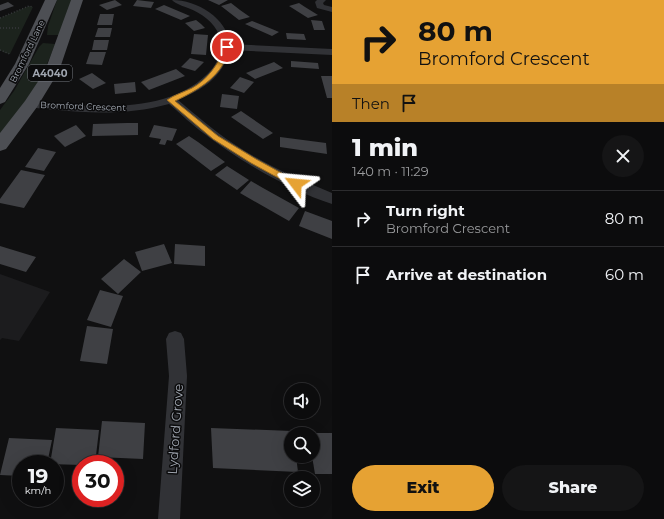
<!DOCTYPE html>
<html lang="en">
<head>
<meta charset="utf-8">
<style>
	body { margin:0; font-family:Montserrat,sans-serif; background:#151516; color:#f1f3f6; height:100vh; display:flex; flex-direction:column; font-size:15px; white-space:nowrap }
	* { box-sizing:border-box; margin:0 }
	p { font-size:13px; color:#9a9b9d }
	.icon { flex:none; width:22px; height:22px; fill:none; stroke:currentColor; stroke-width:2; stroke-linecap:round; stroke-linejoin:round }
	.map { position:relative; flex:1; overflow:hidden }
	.drawer { display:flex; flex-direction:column; background:#0c0c0d; width:332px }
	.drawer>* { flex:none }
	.hud { background:#e6a233; color:#111; overflow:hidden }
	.buttons { position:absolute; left:284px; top:383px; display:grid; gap:8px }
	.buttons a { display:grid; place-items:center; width:36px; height:36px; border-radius:50%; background:#0c0c0d; box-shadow:0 4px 16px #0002,0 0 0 1px #2c2c2e; font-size:20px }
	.speed { position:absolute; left:12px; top:455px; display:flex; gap:8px; font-size:20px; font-weight:700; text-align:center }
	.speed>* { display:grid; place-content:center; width:52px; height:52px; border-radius:50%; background:#0c0c0d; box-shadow:0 4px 16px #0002,0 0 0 1px #2c2c2e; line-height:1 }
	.speed small { font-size:10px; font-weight:400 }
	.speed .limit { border:6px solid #d22; background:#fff; color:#111 }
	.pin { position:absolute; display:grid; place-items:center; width:34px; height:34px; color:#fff; margin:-17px; border:2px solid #fff; border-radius:50%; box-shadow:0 1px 4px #0007 }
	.me { position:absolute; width:44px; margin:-22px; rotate:299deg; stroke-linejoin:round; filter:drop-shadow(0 0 3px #0008) }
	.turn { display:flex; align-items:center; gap:14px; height:84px; padding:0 20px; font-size:18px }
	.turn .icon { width:52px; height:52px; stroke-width:2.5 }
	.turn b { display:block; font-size:28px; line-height:34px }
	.then { display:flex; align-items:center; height:38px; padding:0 20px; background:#0003; gap:8px; font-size:15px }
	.round { display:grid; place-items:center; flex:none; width:42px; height:42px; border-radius:21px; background:#151516 }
	.head { display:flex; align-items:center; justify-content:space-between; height:68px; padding:0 20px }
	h1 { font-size:24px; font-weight:800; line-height:30px }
	.action { display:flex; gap:8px; margin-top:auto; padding:8px 20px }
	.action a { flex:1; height:46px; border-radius:24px; background:#e6a233; color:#111; font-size:16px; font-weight:800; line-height:46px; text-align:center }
	.action a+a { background:#151516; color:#f1f3f6 }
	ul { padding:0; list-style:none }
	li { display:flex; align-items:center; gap:12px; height:56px; padding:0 20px; border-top:1px solid #2c2c2e }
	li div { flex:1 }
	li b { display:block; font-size:15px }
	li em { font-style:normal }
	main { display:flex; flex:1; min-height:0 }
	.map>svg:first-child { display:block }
	.built { fill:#1c1c1e }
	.green { fill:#1c231d }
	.building { fill:#3f4044 }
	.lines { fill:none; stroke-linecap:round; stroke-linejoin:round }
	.path { stroke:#37393c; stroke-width:1.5; stroke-dasharray:1 2; stroke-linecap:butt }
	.street { fill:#313236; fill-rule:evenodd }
	.primary { fill:#4d4f54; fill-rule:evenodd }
	.route { fill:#e6a233; stroke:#966921 }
	.labels { text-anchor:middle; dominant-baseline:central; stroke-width:3; stroke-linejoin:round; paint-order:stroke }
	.far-street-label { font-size:9px; fill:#a1a7b1; stroke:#0b0b0c }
	.shield { fill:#0b0b0c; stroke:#747880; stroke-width:1 }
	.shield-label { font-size:10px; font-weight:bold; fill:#a1a7b1 }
	.near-street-label { font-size:13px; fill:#a1a7b1; stroke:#0b0b0c }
</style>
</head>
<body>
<main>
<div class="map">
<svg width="332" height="519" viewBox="0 0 332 519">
	<rect width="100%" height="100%" fill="#101011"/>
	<!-- built -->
	<path class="built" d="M 0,274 L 50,292 L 19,341 L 2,338 L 0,340 Z"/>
	<!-- green -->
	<path class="green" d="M 57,0 L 72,0 L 60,35 L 47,35 L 48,26 Z
		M 29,6 L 33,7 L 10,54 L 5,53 L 0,50 L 0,18 Z
		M 43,43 L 55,44 C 43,78 23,110 0,138 L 0,110 L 14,91 L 39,47 Z"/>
	<!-- building -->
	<path class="building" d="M 115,0 L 122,5 L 107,10 L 99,5 Z
		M 137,0 L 145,1 L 154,2 L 151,8 L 133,6 Z
		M 208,0 L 228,0 L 219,5 Z
		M 8,2 L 14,6 L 0,11 L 0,5 Z
		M 231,3 L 240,10 L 250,17 L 239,20 L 221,6 Z
		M 299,3 L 305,7 L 318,15 L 308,18 L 289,6 Z
		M 164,5 L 183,13 L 190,16 L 181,20 L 155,9 Z
		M 100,14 L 114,14 L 112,25 L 97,25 Z
		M 196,20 L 201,24 L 205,28 L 194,31 L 185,23 Z
		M 311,20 L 322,21 L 325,30 L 314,30 Z
		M 252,21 L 272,29 L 279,32 L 272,36 L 245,24 Z
		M 98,28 L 112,28 L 110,37 L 95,37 Z
		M 286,33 L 304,34 L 306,40 L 287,39 Z
		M 194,34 L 208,35 L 206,55 L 191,54 Z
		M 94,40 L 109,40 L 107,50 L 92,50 Z
		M 90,52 L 106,52 L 102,65 L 86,64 Z
		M 190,58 L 204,62 L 195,71 L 181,67 Z
		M 291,61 L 318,63 L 319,69 L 291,67 Z
		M 274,62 L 283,68 L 255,79 L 246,73 Z
		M 176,69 L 185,76 L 149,90 L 141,82 Z
		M 92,73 L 106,83 L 93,89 L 79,79 Z
		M 321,76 L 332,76 L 332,98 L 327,98 Z
		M 240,77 L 254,82 L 244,93 L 230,88 Z
		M 135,82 L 136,92 L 115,94 L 114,84 Z
		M 222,94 L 239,96 L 237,109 L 220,107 Z
		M 241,111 L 273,133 L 263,139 L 231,117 Z
		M 127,123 L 138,123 L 138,135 L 92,136 L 93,124 Z
		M 76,125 L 86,136 L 65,147 L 54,136 Z
		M 154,125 L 177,129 L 172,141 L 167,140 L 165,145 L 159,144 L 161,139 L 149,137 Z
		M 189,136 L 198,142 L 225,162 L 211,171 L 176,144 Z
		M 280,137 L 326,143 L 327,154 L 280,147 Z
		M 38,148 L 56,152 L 44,171 L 25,167 Z
		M 227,166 L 249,180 L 237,190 L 215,175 Z
		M 21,170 L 45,175 L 24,208 L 0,203 L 0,199 Z
		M 251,181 L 263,188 L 299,208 L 289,221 L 240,193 Z
		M 305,211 L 332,221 L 332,239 L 299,226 Z
		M 164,244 L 172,263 L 142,271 L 135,252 Z
		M 175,244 L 205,246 L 205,266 L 174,264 Z
		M 0,246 L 36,257 L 26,272 L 0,264 Z
		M 124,259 L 141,272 L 118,294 L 101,279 Z
		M 100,290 L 123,296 L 111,327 L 87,320 Z
		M 87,326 L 113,329 L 107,364 L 80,361 Z
		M 102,421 L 145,423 L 143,459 L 98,457 Z
		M 56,428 L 99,430 L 95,464 L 81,464 L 81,465 L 50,464 Z
		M 211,428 L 292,431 L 291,456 L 296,456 L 298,472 L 213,468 Z
		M 313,433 L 332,433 L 332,474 L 315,474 L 312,456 Z
		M 9,438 L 52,440 L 47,464 L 21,464 L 21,476 L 0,475 Z"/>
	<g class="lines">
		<!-- path -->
		<path class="path" d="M 0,18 L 29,6 L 33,7
			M 0,28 L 21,28
			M 0,50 L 10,54"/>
		<!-- street -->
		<path class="street" d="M 172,0 C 197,0 227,18 230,44 L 332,49 L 332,55 L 230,50 C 222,78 203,89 178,100 C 196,115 214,131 234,144 C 264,164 298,179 332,193 L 332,204 C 291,191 240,161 206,135 C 193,126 181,114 169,104 C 133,114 95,114 58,110 C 48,109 37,109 27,106 L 26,104 L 31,101 C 87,107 171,117 212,69 C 219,60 224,46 219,35 C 214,22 201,13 188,8 C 183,6 176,4 172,0 Z
			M 317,0 L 326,0 L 323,3 L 324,5 L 332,7 L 332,12 L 317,8 L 315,2 Z
			M 175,331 L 181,333 L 184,339 L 187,376 L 180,519 L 158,519 L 169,376 L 166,339 L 169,333 Z"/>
		<!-- primary -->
		<path class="primary" d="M 45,0 L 57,0 L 29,64 L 5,102 L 0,104 L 0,88 L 15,64 Z
			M 71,0 L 83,0 L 59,71 L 37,107 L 6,149 L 0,151 L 0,133 L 25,101 L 45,71 Z"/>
	</g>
	<!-- route -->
	<path class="route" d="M 227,45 L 230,47 C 223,76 200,89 175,101 L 218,136 L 256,159 L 298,182 L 298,186 L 293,186 L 251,163 L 213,139 L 167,100 C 174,95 184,92 192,88 C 207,80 220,63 224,47 Z"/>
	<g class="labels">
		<!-- far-street labels -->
		<g class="far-street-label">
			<text transform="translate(27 51) rotate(-64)">Bromford Lane</text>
			<text transform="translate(83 106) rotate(2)">Bromford Crescent</text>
		</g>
		<!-- shield labels -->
		<rect class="shield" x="28" y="65" width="44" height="16" rx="3"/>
		<g class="shield-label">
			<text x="50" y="73">A4040</text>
		</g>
		<!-- near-street labels -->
		<g class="near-street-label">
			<text transform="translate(175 429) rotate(-86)">Lydford Grove</text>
		</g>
	</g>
</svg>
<div class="buttons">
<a><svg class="icon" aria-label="sound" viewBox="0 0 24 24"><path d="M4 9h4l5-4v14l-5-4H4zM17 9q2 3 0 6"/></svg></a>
<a><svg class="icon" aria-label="search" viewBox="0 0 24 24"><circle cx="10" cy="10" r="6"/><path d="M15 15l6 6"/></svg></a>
<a><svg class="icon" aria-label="layers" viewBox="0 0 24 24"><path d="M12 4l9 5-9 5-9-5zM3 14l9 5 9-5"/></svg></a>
</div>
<div class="speed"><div>19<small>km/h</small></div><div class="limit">30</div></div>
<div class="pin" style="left:227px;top:47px;background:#d93025"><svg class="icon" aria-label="arrive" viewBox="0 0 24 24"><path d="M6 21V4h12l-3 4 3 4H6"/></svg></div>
<svg class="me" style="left:296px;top:184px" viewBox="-20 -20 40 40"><path d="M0-17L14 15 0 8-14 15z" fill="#e6a233" stroke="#fff" stroke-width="4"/></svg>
</div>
<section class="drawer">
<div class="hud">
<div class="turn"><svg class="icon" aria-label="right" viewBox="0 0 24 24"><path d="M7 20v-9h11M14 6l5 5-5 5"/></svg><div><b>80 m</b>Bromford Crescent</div></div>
<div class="then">Then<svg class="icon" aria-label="arrive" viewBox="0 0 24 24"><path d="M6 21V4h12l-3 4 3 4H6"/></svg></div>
</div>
<div class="head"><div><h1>1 min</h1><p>140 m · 11:29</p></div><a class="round"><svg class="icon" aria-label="close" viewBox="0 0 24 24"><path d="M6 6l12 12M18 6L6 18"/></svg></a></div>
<ul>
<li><svg class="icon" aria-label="right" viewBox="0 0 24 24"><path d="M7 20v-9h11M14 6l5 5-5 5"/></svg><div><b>Turn right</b><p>Bromford Crescent</p></div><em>80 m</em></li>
<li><svg class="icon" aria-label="arrive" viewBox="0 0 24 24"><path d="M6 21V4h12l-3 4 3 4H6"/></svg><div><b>Arrive at destination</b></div><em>60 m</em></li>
</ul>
<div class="action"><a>Exit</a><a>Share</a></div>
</section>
</main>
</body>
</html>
